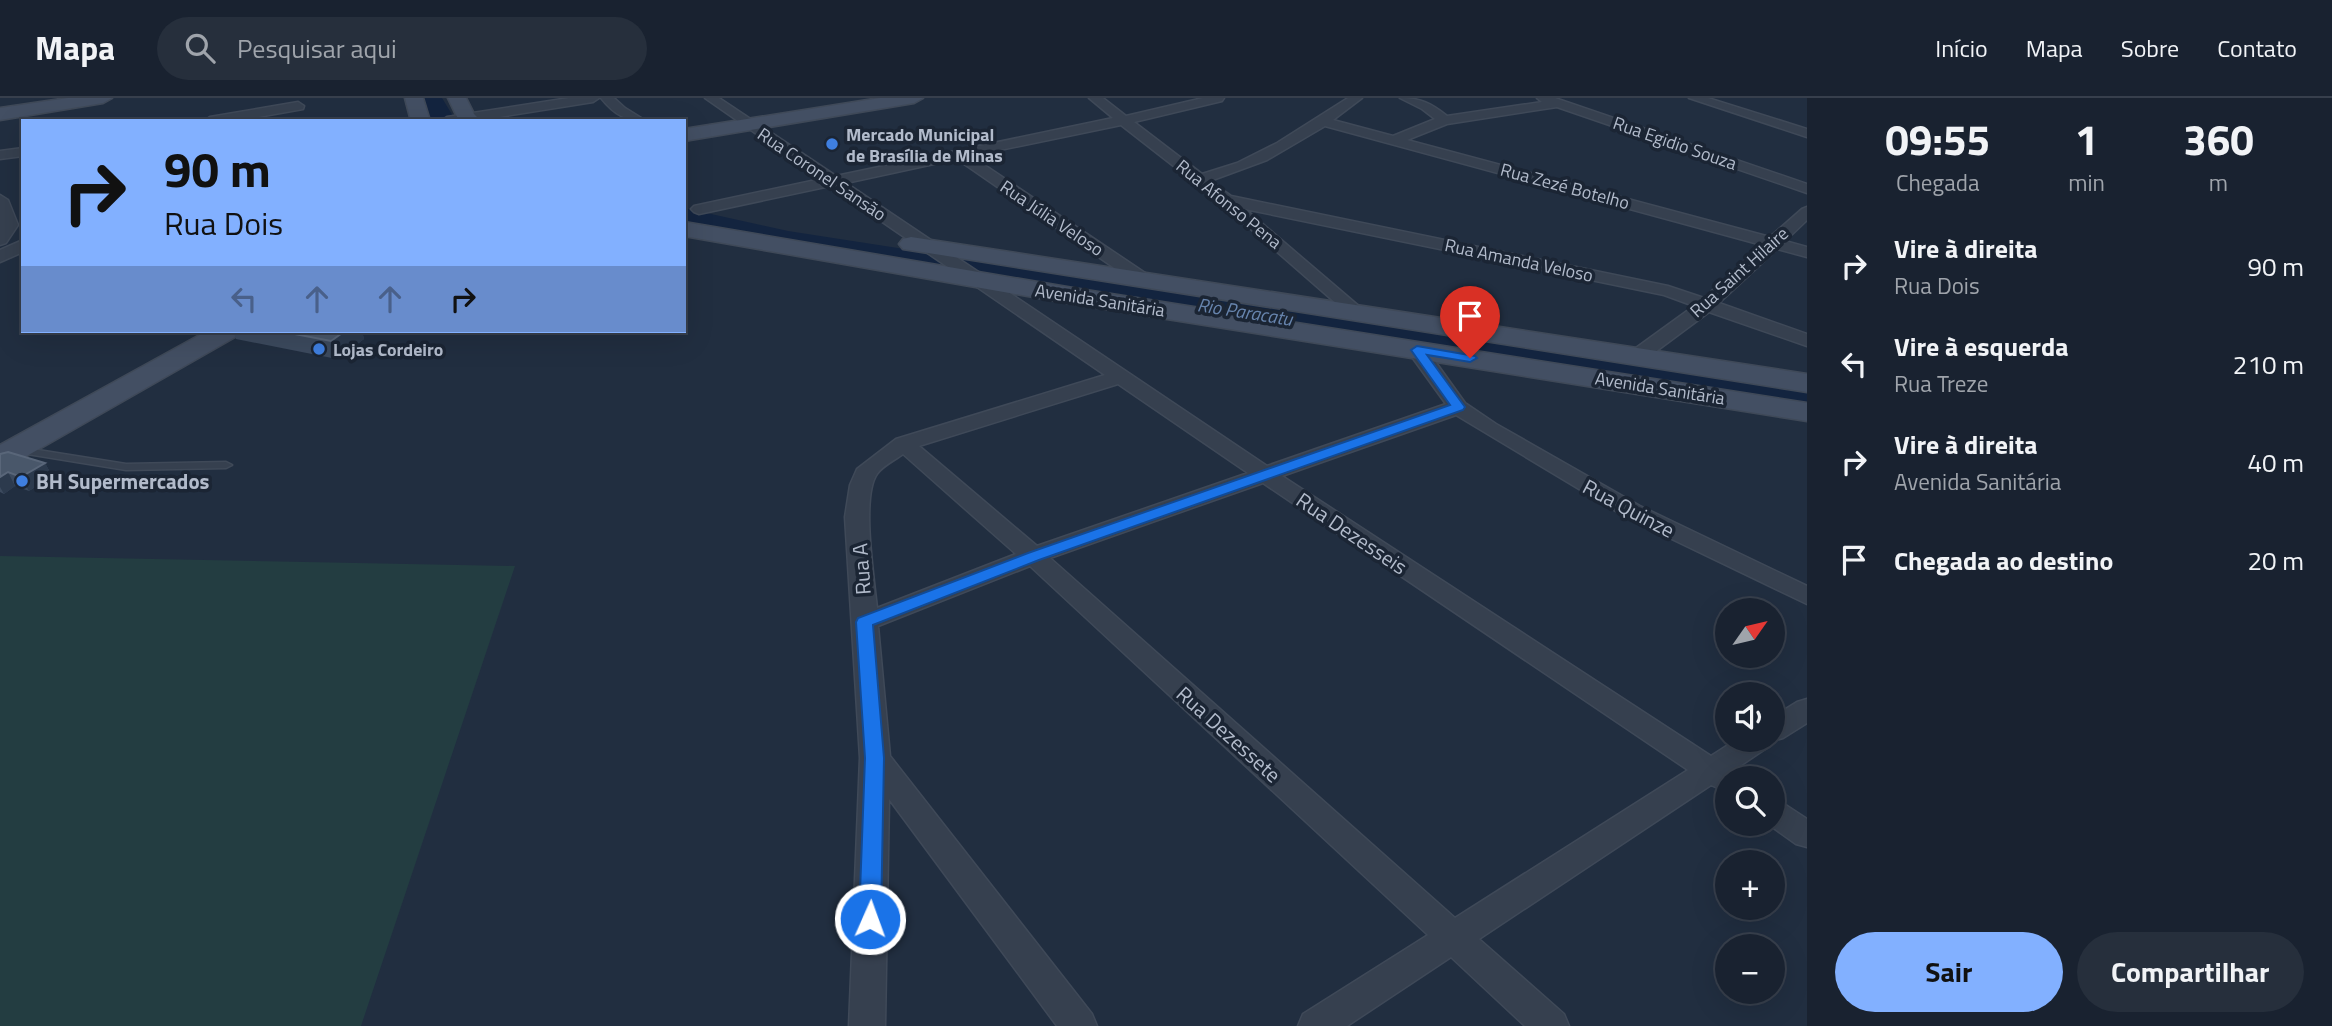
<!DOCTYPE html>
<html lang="pt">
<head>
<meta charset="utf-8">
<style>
	body { margin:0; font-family:"Titillium Web",sans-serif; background:#262f3c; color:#f1f3f6; height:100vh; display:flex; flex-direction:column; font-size:26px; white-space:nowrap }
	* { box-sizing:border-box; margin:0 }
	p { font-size:23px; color:#9fa4ab }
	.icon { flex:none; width:38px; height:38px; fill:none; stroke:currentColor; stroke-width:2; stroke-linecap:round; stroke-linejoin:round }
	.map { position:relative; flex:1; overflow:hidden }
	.details { display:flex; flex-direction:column; background:#192230; width:525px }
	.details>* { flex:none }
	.guide { position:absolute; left:21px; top:21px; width:665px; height:214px; border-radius:0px; box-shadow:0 7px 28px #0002,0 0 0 2px #373f4c; background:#82b0ff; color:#111; overflow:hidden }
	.needle { width:46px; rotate:56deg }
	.fabs { position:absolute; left:1715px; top:500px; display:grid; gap:14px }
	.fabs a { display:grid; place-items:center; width:70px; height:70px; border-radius:50%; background:#192230; box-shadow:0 7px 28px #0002,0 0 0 2px #373f4c; font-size:35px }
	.pin { position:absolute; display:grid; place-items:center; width:60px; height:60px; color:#fff; margin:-72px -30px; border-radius:50% 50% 50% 0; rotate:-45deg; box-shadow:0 0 7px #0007 }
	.pin .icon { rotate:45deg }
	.me { position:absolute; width:77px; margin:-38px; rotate:2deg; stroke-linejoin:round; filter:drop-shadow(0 0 5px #0008) }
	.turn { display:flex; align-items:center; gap:24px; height:147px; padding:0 28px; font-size:32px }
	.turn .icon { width:91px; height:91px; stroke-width:2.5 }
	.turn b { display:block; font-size:49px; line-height:60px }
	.lanes { display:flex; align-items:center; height:66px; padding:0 28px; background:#0003; justify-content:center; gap:35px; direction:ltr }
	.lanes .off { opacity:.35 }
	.eta { display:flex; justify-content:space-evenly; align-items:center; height:119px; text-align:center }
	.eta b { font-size:42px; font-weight:700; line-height:49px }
	.cta { display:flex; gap:14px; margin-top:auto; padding:14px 28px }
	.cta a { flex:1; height:80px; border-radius:42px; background:#82b0ff; color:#111; font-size:28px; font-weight:700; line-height:80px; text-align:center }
	.cta a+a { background:#262f3c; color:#f1f3f6 }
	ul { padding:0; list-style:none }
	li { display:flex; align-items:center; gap:21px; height:98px; padding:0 28px }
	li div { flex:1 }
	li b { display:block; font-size:26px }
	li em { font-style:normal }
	header { display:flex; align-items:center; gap:42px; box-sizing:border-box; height:98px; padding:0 35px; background:#192230; border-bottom:2px solid #373f4c }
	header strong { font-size:33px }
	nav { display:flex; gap:38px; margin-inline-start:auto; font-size:24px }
	.search { width:490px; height:63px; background:#262f3c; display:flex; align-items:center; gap:18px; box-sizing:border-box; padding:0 24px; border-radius:38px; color:#9fa4ab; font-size:26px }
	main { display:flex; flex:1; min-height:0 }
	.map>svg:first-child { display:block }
	.green { fill:#233d41 }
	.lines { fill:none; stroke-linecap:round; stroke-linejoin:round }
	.river { fill:#13243f; fill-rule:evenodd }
	.lane-casing { stroke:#3f4958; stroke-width:3 }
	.street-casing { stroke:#3f4958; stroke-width:3 }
	.secondary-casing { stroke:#3f4958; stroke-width:3 }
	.lane { fill:#36404f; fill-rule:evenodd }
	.street { fill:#36404f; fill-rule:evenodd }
	.secondary { fill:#434f63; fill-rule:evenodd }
	.wall { fill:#3c4a5e }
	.shaded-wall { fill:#2c3a4d }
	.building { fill:#49576a; stroke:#596679; stroke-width:2 }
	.route { fill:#1a73e8; stroke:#114b97; stroke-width:2 }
	.shop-dot { fill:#3f7fe0; stroke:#1b2534; stroke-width:2.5 }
	.labels { text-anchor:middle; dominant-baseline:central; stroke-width:7; stroke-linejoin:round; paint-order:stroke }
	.far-poi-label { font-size:18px; font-weight:bold; fill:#b2bbcb; stroke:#1b2534; text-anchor:start }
	.far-street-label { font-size:18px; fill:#b2bbcb; stroke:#1b2534 }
	.far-water-label { font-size:19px; font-style:italic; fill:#6784ad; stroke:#1b2534 }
	.poi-label { font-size:21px; font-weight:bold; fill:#b2bbcb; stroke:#1b2534; text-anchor:start }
	.street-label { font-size:21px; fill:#b2bbcb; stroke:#1b2534 }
</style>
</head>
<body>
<header>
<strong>Mapa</strong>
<div class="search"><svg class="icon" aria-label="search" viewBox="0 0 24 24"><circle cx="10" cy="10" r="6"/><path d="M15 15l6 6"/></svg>Pesquisar aqui</div>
<nav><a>Início</a><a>Mapa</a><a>Sobre</a><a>Contato</a></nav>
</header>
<main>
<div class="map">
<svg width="1807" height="928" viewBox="0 0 1807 928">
	<rect width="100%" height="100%" fill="#212e40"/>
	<!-- green -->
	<path class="green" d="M 0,458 L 515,468 L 361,928 L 0,928 Z"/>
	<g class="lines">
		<!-- river -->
		<path class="river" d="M 418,0 L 442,0 L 456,23 L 432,23 Z
			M 684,110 L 788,133 L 1253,205 L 1399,224 L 1807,289 L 1807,311 L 1399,244 L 1253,225 L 788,151 L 684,128 Z"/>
		<defs>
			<path id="lane" d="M 19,349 L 126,366 L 226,364 L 232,367 L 226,370 L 126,372 L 15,354 L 14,352 L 15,350 Z"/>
			<path id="street" d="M 569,0 L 599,0 L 593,4 L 474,23 L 441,23 L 447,19 Z
				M 601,0 L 614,0 L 625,10 L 646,23 C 625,23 614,16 601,0 Z
				M 705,0 L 719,0 L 836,78 L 1113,20 L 1089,0 L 1103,0 L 1126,18 L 1203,0 L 1224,0 L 1222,3 L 1134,24 L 1202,76 L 1237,65 L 1277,45 L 1348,0 L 1362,0 L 1333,22 L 1393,38 L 1435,21 L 1422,11 L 1400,0 C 1420,0 1431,5 1447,18 L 1542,4 L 1537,0 L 1555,0 L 1807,86 L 1807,95 L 1557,9 L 1447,26 L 1407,42 L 1770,139 L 1802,111 L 1807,109 L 1807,122 L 1785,143 L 1807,149 L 1807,159 L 1777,151 L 1719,205 L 1807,236 L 1807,248 L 1709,214 L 1643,263 L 1636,265 L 1626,259 L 1629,255 L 1694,208 L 1664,197 L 1245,111 L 1368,216 L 1359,221 L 1353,220 L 1221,105 L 1121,27 L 971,58 L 1151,179 L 1154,183 L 1151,187 L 1139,187 L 957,61 L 846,85 L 1267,368 L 1446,306 L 1407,252 L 1417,246 L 1424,248 L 1465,305 L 1496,326 L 1640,408 L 1807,488 L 1807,506 L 1624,418 L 1456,317 L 1282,378 L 1711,658 L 1736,642 L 1773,642 L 1773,619 L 1797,604 L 1807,601 L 1807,625 L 1783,640 L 1772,643 L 1768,649 L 1734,672 L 1741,681 L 1727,681 L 1727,694 L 1711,687 L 1479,841 L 1564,916 L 1569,928 L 1525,928 L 1451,859 L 1347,928 L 1298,928 L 1303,916 L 1428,837 L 1030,468 L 878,528 L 890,658 L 1092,916 L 1097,928 L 1057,928 L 889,701 L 885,928 L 849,928 L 860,660 L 845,419 L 850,387 L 857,371 L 896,341 L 1105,277 L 830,88 L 699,116 L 694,114 L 691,111 L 694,108 L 821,81 ZM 1325,28 L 1762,147 L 1704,200 L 1668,188 L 1231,98 L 1210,83 L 1267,62 ZM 1118,286 L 1248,375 L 1037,448 L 919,348 ZM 903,356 L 1016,456 L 877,510 C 874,480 861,399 877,376 C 882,368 895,362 903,356 ZM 1263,385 L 1688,672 L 1455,820 L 1050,460 Z
				M 1689,0 L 1708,0 L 1807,31 L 1807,39 Z
				M 298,4 L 304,8 L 303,11 L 235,23 L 204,23 L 210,19 Z
				M 23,50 L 23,58 L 0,61 L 0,53 Z
				M 0,97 L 8,102 L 18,127 L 6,145 L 0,147 Z
				M 23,142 L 23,154 L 0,164 L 0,152 Z
				M 1773,702 L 1784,706 L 1807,721 L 1807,749 L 1796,746 L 1768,726 L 1773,726 Z"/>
			<path id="secondary" d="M 68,0 L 112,0 L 103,5 L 0,22 L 0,10 Z
				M 405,0 L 423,0 L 430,23 L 411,23 Z
				M 448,0 L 466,0 L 474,16 L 481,23 L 459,23 Z
				M 880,0 L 923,0 L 914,5 L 684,43 L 684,31 Z
				M 684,124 L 1073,190 L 1807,305 L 1807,323 L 1073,206 L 684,138 Z
				M 911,139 L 1807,276 L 1807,294 L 903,151 L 899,146 L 903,141 Z
				M 207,233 L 239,233 L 235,239 L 11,367 L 0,369 L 0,347 Z"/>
		</defs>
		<!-- lane casing -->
		<use href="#lane" class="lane-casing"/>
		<!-- street casing -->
		<use href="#street" class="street-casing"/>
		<!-- secondary casing -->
		<use href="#secondary" class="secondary-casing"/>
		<!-- lane -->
		<use href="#lane" class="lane"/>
		<!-- street -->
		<use href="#street" class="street"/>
		<!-- secondary -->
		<use href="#secondary" class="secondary"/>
	</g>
	<!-- wall -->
	<path class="wall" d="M 233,233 L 362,233 L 364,241 L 337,261 L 236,241 Z
		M 0,356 L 45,365 L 52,378 L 29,393 L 15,388 L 4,396 L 0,394 Z"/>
	<!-- shaded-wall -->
	<path class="shaded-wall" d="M 345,233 L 362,233 L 364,241 L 337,261 L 331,243 Z
		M 45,365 L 52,378 L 29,393 L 21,379 Z
		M 8,374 L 15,388 L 4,396 L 0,389 L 0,379 Z"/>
	<!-- building -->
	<path class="building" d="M 279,233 L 345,233 L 331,243 Z
		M 8,354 L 45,365 L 21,379 L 8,374 L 0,379 L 0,356 Z"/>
	<!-- route -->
	<path class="route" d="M 1417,248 L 1475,258 L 1477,260 L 1470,264 L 1427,257 L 1465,309 L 1463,312 L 1039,462 L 873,527 L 884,660 L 881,821 L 878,827 L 870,830 L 862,827 L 859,821 L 865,660 L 856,524 L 858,520 L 1028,455 L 1450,307 L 1411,252 Z"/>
	<!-- markers -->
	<g class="shop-dot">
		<circle cx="832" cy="46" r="7"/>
		<circle cx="319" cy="251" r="7"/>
		<circle cx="22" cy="383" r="7"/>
	</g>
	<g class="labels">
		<!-- far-poi labels -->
		<g class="far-poi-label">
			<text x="846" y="36">Mercado Municipal<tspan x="846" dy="21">de Brasília de Minas</tspan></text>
			<text x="333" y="251">Lojas Cordeiro</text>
		</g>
		<!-- far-street labels -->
		<g class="far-street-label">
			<text transform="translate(1675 45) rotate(19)">Rua Egidio Souza</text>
			<text transform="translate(822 76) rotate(34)">Rua Coronel Sansão</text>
			<text transform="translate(1565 88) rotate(15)">Rua Zezé Botelho</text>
			<text transform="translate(1229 106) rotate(39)">Rua Afonso Pena</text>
			<text transform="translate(1052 120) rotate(34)">Rua Júlia Veloso</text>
			<text transform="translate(1519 162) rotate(12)">Rua Amanda Veloso</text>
			<text transform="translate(1739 174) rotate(-42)">Rua Saint Hilaire</text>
			<text transform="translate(1100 202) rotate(9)">Avenida Sanitária</text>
			<text transform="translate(1660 290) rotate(9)">Avenida Sanitária</text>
		</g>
		<!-- far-water labels -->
		<g class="far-water-label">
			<text transform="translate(1245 213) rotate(9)">Rio Paracatu</text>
		</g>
		<!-- poi labels -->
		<g class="poi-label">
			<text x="36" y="383">BH Supermercados</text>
		</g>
		<!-- street labels -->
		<g class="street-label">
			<text transform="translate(1629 410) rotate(28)">Rua Quinze</text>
			<text transform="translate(1352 435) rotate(34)">Rua Dezesseis</text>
			<text transform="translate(861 471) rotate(-94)">Rua A</text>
			<text transform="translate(1229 636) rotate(42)">Rua Dezessete</text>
		</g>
	</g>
</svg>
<div class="fabs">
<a><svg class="needle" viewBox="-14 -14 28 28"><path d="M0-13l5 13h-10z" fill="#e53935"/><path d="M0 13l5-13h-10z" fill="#9fa4ab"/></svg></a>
<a><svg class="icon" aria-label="sound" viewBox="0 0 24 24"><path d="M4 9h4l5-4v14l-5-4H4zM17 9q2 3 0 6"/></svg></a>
<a><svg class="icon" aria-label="search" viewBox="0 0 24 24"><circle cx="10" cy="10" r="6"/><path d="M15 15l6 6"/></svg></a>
<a>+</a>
<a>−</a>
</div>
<div class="pin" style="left:1470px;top:260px;background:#d93025"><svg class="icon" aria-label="arrive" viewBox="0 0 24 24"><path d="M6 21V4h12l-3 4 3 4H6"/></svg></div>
<svg class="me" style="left:870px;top:821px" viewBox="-20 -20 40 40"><circle r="17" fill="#1a73e8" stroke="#fff" stroke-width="3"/><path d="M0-11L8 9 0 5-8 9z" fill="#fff"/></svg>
<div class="guide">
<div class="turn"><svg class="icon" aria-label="right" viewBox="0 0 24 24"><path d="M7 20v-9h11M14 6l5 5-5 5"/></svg><div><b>90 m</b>Rua Dois</div></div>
<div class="lanes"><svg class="icon off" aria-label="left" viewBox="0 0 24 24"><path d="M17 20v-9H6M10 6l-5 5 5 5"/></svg><svg class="icon off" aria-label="ahead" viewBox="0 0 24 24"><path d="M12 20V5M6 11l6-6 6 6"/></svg><svg class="icon off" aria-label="ahead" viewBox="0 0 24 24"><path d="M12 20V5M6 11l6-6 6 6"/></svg><svg class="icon" aria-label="right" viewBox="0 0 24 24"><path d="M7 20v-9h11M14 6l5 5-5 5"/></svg></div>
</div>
</div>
<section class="details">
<div class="eta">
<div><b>09:55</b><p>Chegada</p></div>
<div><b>1</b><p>min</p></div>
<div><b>360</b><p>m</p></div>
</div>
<ul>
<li><svg class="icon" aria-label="right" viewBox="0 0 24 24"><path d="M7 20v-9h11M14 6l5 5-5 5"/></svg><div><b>Vire à direita</b><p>Rua Dois</p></div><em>90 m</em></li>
<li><svg class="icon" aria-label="left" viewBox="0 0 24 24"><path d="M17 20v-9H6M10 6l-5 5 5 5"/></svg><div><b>Vire à esquerda</b><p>Rua Treze</p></div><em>210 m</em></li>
<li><svg class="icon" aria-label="right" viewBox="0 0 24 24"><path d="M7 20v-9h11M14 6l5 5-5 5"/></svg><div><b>Vire à direita</b><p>Avenida Sanitária</p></div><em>40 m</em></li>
<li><svg class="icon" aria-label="arrive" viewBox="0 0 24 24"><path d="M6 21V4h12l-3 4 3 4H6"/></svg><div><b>Chegada ao destino</b></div><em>20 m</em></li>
</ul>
<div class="cta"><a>Sair</a><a>Compartilhar</a></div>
</section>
</main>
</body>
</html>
